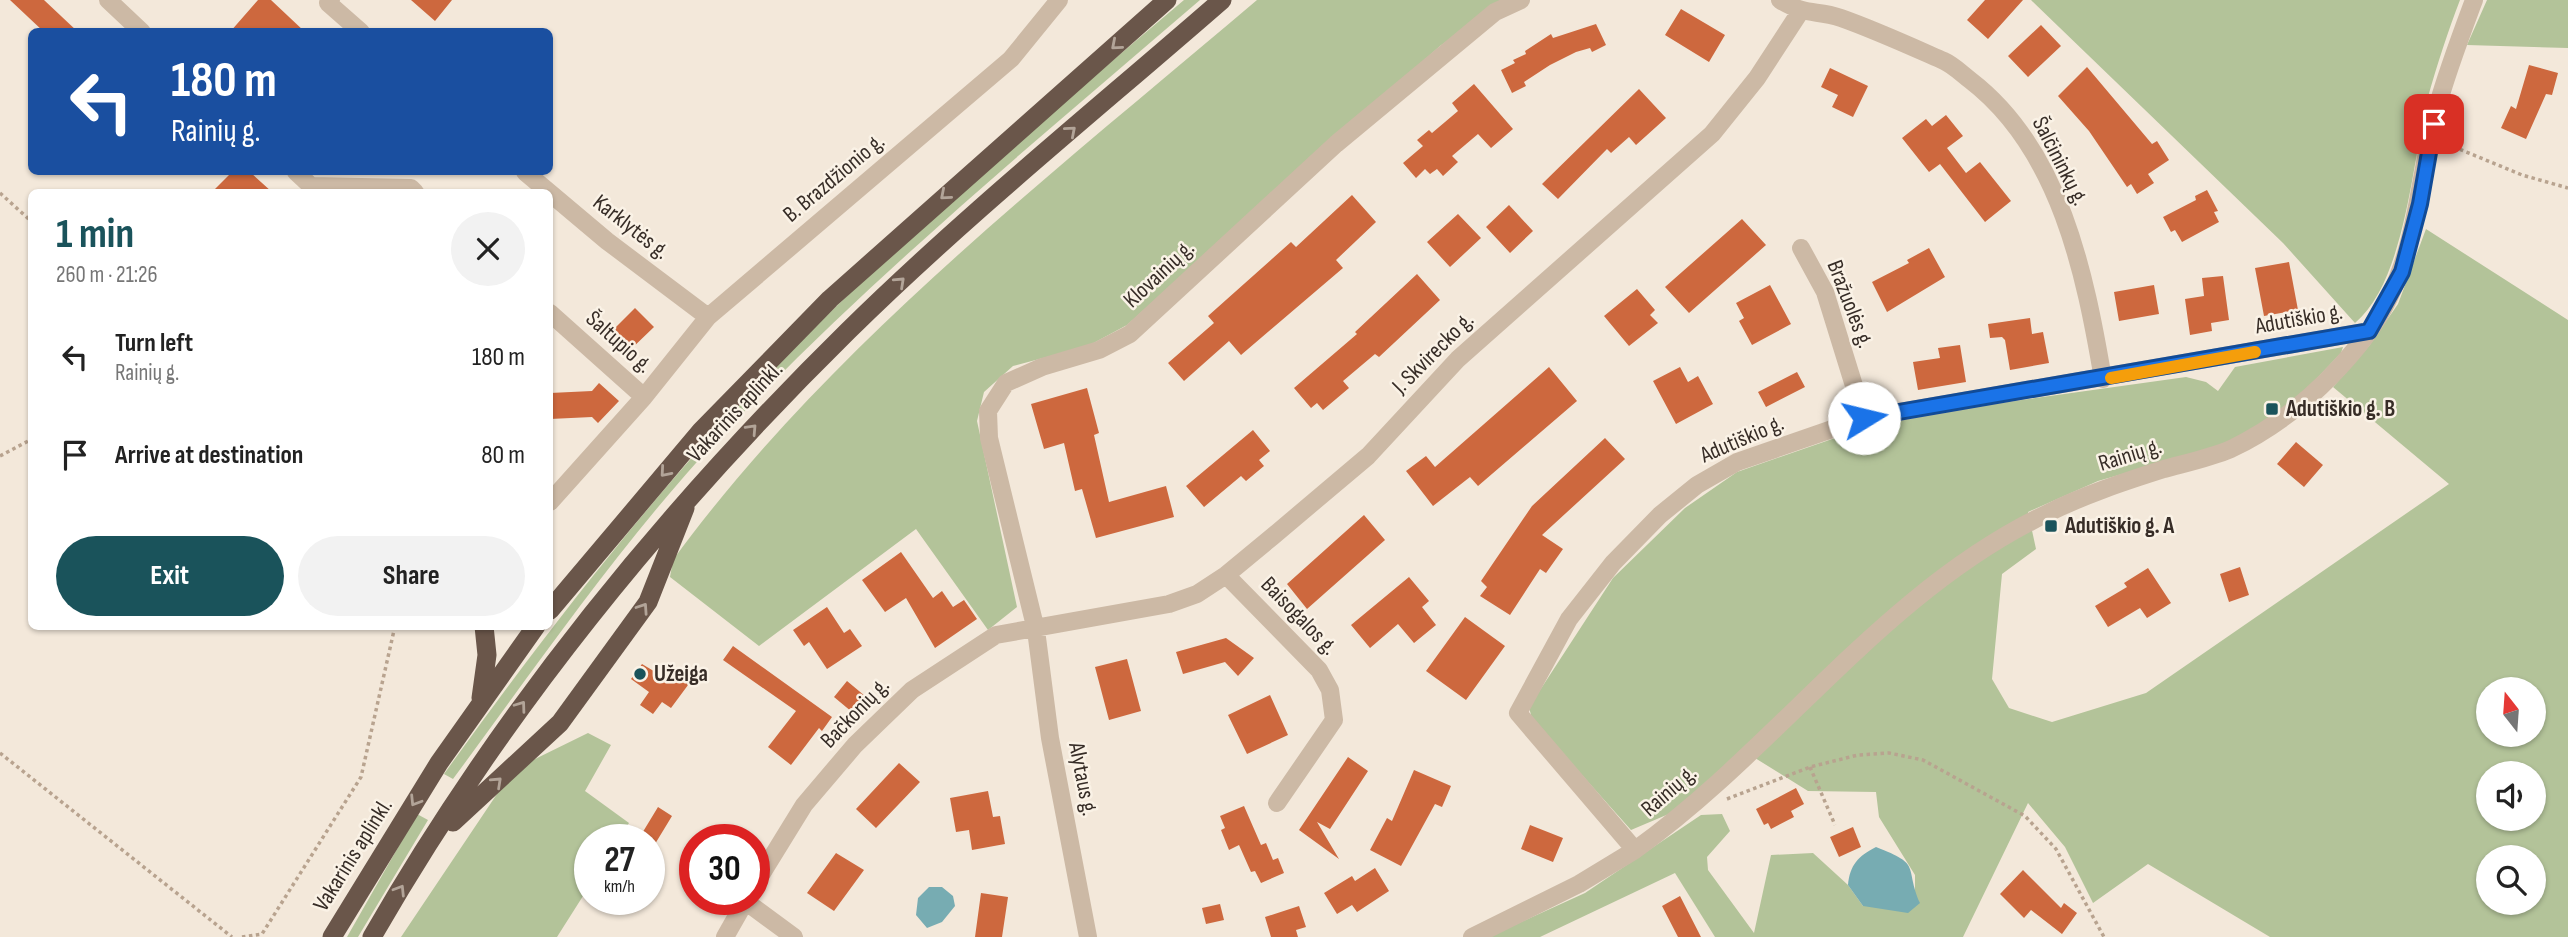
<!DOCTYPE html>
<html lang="en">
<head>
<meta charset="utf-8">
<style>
	body { margin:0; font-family:"Sofia Sans Condensed",sans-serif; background:#f2f2f2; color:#222; height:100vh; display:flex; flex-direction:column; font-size:26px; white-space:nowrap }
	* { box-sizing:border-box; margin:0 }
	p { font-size:23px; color:#767676 }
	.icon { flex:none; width:38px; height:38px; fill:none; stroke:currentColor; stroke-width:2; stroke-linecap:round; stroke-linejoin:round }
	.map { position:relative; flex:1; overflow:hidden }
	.panel { position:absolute; left:28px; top:189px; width:525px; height:441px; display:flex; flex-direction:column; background:#fff; border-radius:10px; box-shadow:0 2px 5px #0004 }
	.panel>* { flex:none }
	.top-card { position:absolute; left:28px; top:28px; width:525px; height:147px; border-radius:10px; box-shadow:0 2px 5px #0004; background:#1a4fa0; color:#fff; overflow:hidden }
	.needle { width:46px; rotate:343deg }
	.buttons { position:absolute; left:2476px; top:677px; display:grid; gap:14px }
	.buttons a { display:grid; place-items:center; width:70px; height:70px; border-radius:50%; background:#fff; box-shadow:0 2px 5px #0004; font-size:35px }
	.speed { position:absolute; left:574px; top:824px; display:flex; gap:14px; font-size:35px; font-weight:700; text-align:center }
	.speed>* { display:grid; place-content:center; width:91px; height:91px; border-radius:50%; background:#fff; box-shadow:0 2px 5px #0004; line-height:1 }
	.speed small { font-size:18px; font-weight:400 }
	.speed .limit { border:10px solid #d22; background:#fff; color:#111 }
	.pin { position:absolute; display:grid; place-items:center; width:60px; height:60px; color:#fff; margin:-30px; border-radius:14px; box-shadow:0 4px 10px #0006 }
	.me { position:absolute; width:77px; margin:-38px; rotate:81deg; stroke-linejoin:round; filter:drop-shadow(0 0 5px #0008) }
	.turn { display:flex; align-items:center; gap:24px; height:147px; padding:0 28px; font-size:32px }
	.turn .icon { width:91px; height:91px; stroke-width:2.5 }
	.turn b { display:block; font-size:49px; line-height:60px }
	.round { display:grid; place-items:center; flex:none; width:74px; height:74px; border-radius:37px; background:#f2f2f2 }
	.head { display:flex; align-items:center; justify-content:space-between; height:119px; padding:0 28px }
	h1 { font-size:42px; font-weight:700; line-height:52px; color:#1a535b }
	.action { display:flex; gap:14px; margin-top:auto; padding:14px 28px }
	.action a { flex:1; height:80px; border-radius:42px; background:#1a535b; color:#fff; font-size:28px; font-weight:700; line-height:80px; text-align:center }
	.action a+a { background:#f2f2f2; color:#222 }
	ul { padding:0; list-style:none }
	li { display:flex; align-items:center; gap:21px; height:98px; padding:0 28px }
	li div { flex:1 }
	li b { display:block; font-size:26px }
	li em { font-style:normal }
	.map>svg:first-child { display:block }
	.green { fill:#b3c399; fill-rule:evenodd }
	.water { fill:#77acb2 }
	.building { fill:#cd683e }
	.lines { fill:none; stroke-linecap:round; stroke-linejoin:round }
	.path { stroke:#b8a38f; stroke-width:3.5; stroke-dasharray:3.5 3.5; stroke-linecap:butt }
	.minor { stroke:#ccb9a5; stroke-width:18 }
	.trunk { stroke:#6a564a; stroke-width:19 }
	.oneway { stroke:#b2a498 }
	.route-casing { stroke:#114b97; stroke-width:18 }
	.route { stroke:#1a73e8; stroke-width:12 }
	.slow { stroke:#f59e0b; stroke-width:12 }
	.poi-dot { fill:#1a535b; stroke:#faf2e6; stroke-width:2.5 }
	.labels { text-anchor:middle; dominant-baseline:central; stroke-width:5; stroke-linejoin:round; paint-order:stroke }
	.street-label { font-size:23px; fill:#372d27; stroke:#faf2e6 }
	.poi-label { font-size:23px; font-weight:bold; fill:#372d27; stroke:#faf2e6; text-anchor:start }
</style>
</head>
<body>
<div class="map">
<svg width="2568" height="937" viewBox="0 0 2568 937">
	<rect width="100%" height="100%" fill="#f3e8da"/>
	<!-- green -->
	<path class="green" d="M 1184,0 L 1200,0 C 1036,141 866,281 717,440 C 620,544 538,664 453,779 L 444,774 C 528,657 615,543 712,435 C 854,276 1022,138 1184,0 Z
		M 1257,0 L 1506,0 L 1440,46 L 1127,325 L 1088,346 L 1013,366 L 984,392 L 977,421 L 1017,607 L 988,630 L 916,529 L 759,646 L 670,577 L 673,560 C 829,346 1056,171 1257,0 Z
		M 2031,0 L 2460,0 C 2448,31 2437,65 2428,97 C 2412,161 2406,280 2355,323 L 2283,243 Z
		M 2487,0 L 2568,0 L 2568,48 L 2467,45 Z
		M 2426,229 L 2568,320 L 2568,937 L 2270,937 L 2148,864 L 2093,903 L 2065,847 L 2028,803 L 1963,937 L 1715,937 L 1675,873 L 1540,937 L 1488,937 L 1585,893 L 1701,815 L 1722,814 L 1730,831 L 1707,857 L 1708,870 L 1754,933 L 1771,855 L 1813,853 L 1848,885 L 1863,906 L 1915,891 L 1915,875 L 1879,817 L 1876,792 L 1808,791 L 1747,753 L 1697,802 L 1631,830 L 1532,719 L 1529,707 L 1613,578 L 1685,508 L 1737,472 L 1864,428 L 1958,409 L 2186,377 L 2206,382 L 2218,391 L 2235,367 L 2343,347 L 2341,353 L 2297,399 L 2274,417 L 2227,444 L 2098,481 L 2028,512 L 2036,549 L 2002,574 L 1992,679 L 2009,708 L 2052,722 L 2146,693 L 2449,484 L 2333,387 L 2369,346 L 2398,304 ZM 2488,690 L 2534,690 L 2534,735 L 2488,735 ZM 2488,774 L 2534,774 L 2534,819 L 2488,819 ZM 2488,858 L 2534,858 L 2534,903 L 2488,903 Z
		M 588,733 L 611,745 L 585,791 L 629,823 L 618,840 L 590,840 L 590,885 L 557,937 L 401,937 L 499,791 L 533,760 Z
		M 417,814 L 428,820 L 358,937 L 347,937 Z"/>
	<!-- water -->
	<path class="water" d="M 1876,847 C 1923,865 1904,866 1920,903 L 1908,913 L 1863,906 L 1848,885 C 1850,865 1858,856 1876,847 Z
		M 929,887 L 942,887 L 953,896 L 955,906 L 942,922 L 927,928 L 916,915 L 918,898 Z"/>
	<!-- building -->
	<path class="building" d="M 10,0 L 44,0 L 78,32 L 44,32 Z
		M 258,0 L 271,0 L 305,32 L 230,32 Z
		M 411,0 L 452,0 L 435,21 Z
		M 1985,0 L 2023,0 L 1988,39 L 1967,20 Z
		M 1681,9 L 1725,35 L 1709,62 L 1665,35 Z
		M 1596,24 L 1606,45 L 1592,52 L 1590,48 L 1576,52 L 1550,65 L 1524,82 L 1526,86 L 1512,93 L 1501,70 L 1515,63 L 1513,60 L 1526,54 L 1525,51 L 1551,34 L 1553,38 Z
		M 2041,25 L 2061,46 L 2028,77 L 2008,56 Z
		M 2529,65 L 2558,73 L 2552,95 L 2546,94 L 2526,139 L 2501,128 L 2511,106 L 2516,109 Z
		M 2087,67 L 2152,144 L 2157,141 L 2169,160 L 2148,174 L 2154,183 L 2137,194 L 2131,184 L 2127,187 L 2089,131 L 2058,96 Z
		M 1830,68 L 1868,86 L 1853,117 L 1832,107 L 1838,95 L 1821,87 Z
		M 1474,84 L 1513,129 L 1491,148 L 1478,134 L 1452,156 L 1458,162 L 1443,176 L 1437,169 L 1430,174 L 1425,169 L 1416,178 L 1403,163 L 1423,146 L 1417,140 L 1429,130 L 1432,133 L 1458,111 L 1452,103 Z
		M 1639,89 L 1666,118 L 1636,145 L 1629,137 L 1611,153 L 1607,149 L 1558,199 L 1542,184 Z
		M 1946,115 L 1963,136 L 1947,148 L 1966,173 L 1980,162 L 2011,201 L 1985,222 L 1940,164 L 1929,172 L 1902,138 L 1926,119 L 1932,126 Z
		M 232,172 L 250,172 L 272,192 L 212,192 Z
		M 2207,190 L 2218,211 L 2214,212 L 2219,222 L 2182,242 L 2175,230 L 2171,232 L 2163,217 L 2196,200 L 2195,196 Z
		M 1352,195 L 1376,222 L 1336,260 L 1343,268 L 1241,355 L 1229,341 L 1184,381 L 1168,363 L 1214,323 L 1208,316 L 1291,242 L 1296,247 Z
		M 1509,205 L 1533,231 L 1510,253 L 1486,227 Z
		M 1458,214 L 1481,238 L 1450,267 L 1427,242 Z
		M 1742,219 L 1766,245 L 1689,313 L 1665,287 Z
		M 1929,248 L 1945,277 L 1887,312 L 1872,282 L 1909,263 L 1907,260 Z
		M 2289,262 L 2298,310 L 2264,316 L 2255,268 Z
		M 1417,274 L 1440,300 L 1379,357 L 1375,354 L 1343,381 L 1349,388 L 1323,410 L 1317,403 L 1311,408 L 1294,388 L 1357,334 L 1355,332 Z
		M 2223,276 L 2229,320 L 2211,323 L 2212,331 L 2190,335 L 2185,299 L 2204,296 L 2202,278 Z
		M 1770,285 L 1791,324 L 1752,345 L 1739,321 L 1744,318 L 1736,303 Z
		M 2154,285 L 2159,314 L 2119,321 L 2114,292 Z
		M 1637,289 L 1655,310 L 1650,315 L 1658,323 L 1629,346 L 1604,316 Z
		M 635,308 L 654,327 L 628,352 L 610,333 Z
		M 2030,318 L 2032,334 L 2043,332 L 2049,363 L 2010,370 L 2005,340 L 2002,337 L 1990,338 L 1988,324 Z
		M 1960,345 L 1966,382 L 1918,390 L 1913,362 L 1940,358 L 1938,348 Z
		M 1549,367 L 1577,401 L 1478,486 L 1470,477 L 1433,506 L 1406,471 L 1426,456 L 1435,467 Z
		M 1680,367 L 1688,382 L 1698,376 L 1713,404 L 1676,424 L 1653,381 Z
		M 1797,372 L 1805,387 L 1766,407 L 1758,392 Z
		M 599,383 L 619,401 L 598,423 L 592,417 L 550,419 L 550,393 L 592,391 Z
		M 1087,388 L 1099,433 L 1094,435 L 1109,502 L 1166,486 L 1174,517 L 1096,538 L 1082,489 L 1075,491 L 1064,443 L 1044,449 L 1031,404 Z
		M 1253,430 L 1270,451 L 1259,460 L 1264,466 L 1246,481 L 1241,476 L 1204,507 L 1186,486 Z
		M 1605,438 L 1625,459 L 1542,535 L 1563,549 L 1546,573 L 1540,569 L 1510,615 L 1480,596 L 1487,587 L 1481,581 L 1532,506 Z
		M 2296,442 L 2323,465 L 2304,487 L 2277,464 Z
		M 1364,515 L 1385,540 L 1307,609 L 1287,584 Z
		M 901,552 L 933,598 L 942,591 L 953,607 L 964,600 L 977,619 L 935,648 L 906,598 L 885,612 L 862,580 Z
		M 2240,567 L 2249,595 L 2229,602 L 2220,574 Z
		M 2148,568 L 2171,603 L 2147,618 L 2140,608 L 2108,627 L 2095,606 L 2127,587 L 2124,583 Z
		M 1409,577 L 1429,601 L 1422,607 L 1436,625 L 1414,643 L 1398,624 L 1370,648 L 1351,625 Z
		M 827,607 L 844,633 L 850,629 L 862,646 L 827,669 L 809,642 L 804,646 L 793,630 Z
		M 1465,617 L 1505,646 L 1466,700 L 1426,671 Z
		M 1226,638 L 1254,658 L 1238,676 L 1225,662 L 1183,674 L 1176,652 Z
		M 733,646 L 832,717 L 822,731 L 819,728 L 791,765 L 768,747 L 796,711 L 723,660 Z
		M 1127,659 L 1141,711 L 1109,720 L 1095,667 Z
		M 642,664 L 662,676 L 670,666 L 691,681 L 671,708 L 662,702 L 653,714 L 640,705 L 649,692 L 631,679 Z
		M 847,681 L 865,696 L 852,712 L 834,697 Z
		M 1270,695 L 1288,735 L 1247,754 L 1228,715 Z
		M 1348,757 L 1368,771 L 1330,829 L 1317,822 L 1339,859 L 1299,830 Z
		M 899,763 L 920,782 L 876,828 L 856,809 Z
		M 1414,770 L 1451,786 L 1442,807 L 1435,804 L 1401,866 L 1370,850 L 1387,818 L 1392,821 Z
		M 1796,788 L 1804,804 L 1791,811 L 1794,817 L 1771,829 L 1768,823 L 1764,825 L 1756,809 Z
		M 988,791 L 993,817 L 1000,816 L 1005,844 L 972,850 L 969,830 L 956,832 L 950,798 Z
		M 1244,806 L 1261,845 L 1266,843 L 1273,860 L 1278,858 L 1284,873 L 1261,883 L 1255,871 L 1251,872 L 1239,845 L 1229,850 L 1221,830 L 1225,828 L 1220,816 Z
		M 658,807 L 672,816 L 655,844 L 641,835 Z
		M 1530,825 L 1563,838 L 1553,862 L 1521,849 Z
		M 1853,827 L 1861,847 L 1839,857 L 1830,837 Z
		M 836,853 L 864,870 L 834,911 L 807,893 Z
		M 1375,868 L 1389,891 L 1357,912 L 1352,905 L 1337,914 L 1324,893 L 1352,876 L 1355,881 Z
		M 2023,870 L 2061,908 L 2064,903 L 2077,913 L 2062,934 L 2031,910 L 2024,918 L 2000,894 Z
		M 981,893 L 1008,897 L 1002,937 L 975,937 Z
		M 1680,896 L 1701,937 L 1678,937 L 1662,906 Z
		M 1220,904 L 1224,920 L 1206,924 L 1202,908 Z
		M 1299,906 L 1306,927 L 1296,930 L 1298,937 L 1271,937 L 1265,917 Z"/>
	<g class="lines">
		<!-- path -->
		<path class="path" d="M 2447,144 L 2522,175 L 2568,188
			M 0,193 L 32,222
			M 0,456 L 32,439
			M 0,753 L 232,937
			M 1810,767 L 1835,825
			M 1727,799 L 1810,767 L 1858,755 L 1889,753 L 1923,760 L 2025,816 L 2056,849 L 2104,937
			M 242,937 L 262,934 L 361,777 L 395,626"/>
		<!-- minor -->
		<path class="minor" d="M 108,0 L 142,32
			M 331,0 L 328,3 L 361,32
			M 1780,0 C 1808,17 1815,9 1841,18 C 1875,30 1910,46 1944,61 C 1953,65 1961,73 1970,80 C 2060,149 2085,273 2103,379
			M 296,172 L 311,186 L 411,188 L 415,192
			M 525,172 L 607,241 L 708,317
			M 1801,248 L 1825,292 L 1864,418
			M 550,313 L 644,397 L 550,502
			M 644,397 L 708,317 L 1011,59 L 1059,0
			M 1226,575 L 1319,670 L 1330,690 L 1334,720 L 1277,803
			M 1635,850 C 1779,747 1883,592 2046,514 C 2084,495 2123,482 2164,469 C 2186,463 2210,458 2231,449 C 2281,425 2323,389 2358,346 C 2419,272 2414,193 2437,108 C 2447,72 2461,35 2474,0
			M 754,886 L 804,805 L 855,745 L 912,690 L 996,635 L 1169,604 L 1197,594 L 1226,575 L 1272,537 L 1368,456 L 1458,359 L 1712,134 L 1757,78 L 1800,12
			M 745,901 L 794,937
			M 725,937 L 746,900
			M 1088,937 L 1050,738 L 1036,630 L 989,438 L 988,411 L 1006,383 L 1042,367 L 1099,350 L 1130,334 L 1336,144 L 1495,12 L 1521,0
			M 1472,937 L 1579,884 L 1635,850 L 1518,713 L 1569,619 L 1613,563 L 1660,515 L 1697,485 L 1737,462 L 1864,418 L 2369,331"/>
		<!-- trunk -->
		<path class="trunk" d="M 550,610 L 701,431 L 830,299 L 1167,0
			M 481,698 L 487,655 L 484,626
			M 453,822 L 560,723 L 648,602 L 685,508
			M 332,937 L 439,763 L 536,626
			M 372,937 C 501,712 664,512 848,331 C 967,214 1097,109 1222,0"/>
	</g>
	<!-- one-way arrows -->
	<defs><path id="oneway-chevron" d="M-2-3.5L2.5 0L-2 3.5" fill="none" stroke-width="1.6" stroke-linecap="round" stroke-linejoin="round" transform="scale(1.75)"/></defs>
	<g class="oneway">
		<use href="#oneway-chevron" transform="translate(1116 45) rotate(139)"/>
		<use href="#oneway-chevron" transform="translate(1071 131) rotate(-41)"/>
		<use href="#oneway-chevron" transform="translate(945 195) rotate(139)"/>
		<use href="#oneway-chevron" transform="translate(900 282) rotate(-43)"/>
		<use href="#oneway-chevron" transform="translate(752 429) rotate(-47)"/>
		<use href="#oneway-chevron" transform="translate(665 472) rotate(131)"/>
		<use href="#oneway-chevron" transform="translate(643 608) rotate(-56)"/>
		<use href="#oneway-chevron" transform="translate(521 706) rotate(-54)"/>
		<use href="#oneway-chevron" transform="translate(497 782) rotate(-43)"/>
		<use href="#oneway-chevron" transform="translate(415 801) rotate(122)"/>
		<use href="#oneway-chevron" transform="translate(400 890) rotate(-58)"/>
	</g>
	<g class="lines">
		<defs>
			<path id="route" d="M 1864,418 L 2369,331 L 2402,272 L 2420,204 L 2434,124"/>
		</defs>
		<!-- route casing -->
		<use href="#route" class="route-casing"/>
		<!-- route -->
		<use href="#route" class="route"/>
		<!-- slow -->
		<path class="slow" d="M 2111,378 L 2255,352"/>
	</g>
	<!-- markers -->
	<g class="poi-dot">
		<rect x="2265" y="402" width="14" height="14" rx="3.5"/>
		<rect x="2044" y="519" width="14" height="14" rx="3.5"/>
		<circle cx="640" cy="674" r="7"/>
	</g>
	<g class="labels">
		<!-- street labels -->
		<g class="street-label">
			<text transform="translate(2060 161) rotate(63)">Šalčininkų g.</text>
			<text transform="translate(834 178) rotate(-40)">B. Brazdžionio g.</text>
			<text transform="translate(631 227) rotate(38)">Karklytės g.</text>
			<text transform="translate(1159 274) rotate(-43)">Klovainių g.</text>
			<text transform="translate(1850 304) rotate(69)">Bražuolės g.</text>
			<text transform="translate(2299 319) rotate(-10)">Adutiškio g.</text>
			<text transform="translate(619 342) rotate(42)">Šaltupio g.</text>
			<text transform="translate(1433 353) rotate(-45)">J. Skvirecko g.</text>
			<text transform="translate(735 412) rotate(-47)">Vakarinis aplinkl.</text>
			<text transform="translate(1742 439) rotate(-23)">Adutiškio g.</text>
			<text transform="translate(2130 455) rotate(-17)">Rainių g.</text>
			<text transform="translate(1299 616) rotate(46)">Baisogalos g.</text>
			<text transform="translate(855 713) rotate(-46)">Bačkonių g.</text>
			<text transform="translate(1083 779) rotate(79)">Alytaus g.</text>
			<text transform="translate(1669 791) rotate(-41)">Rainių g.</text>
			<text transform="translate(353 855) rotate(-58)">Vakarinis aplinkl.</text>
		</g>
		<!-- poi labels -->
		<g class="poi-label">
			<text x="2286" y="409">Adutiškio g. B</text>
			<text x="2065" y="526">Adutiškio g. A</text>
			<text x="654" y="674">Užeiga</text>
		</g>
	</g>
</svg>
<div class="buttons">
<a><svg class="needle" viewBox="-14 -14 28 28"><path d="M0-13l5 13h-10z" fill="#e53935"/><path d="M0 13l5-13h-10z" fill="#767676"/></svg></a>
<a><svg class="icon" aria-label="sound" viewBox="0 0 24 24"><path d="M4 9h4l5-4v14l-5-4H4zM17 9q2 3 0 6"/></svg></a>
<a><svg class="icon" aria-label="search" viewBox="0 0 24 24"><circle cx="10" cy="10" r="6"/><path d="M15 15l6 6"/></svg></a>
</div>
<div class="speed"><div>27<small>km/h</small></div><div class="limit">30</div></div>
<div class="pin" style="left:2434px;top:124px;background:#d93025"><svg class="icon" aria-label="arrive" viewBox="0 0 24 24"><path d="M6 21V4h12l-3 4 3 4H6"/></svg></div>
<svg class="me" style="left:1864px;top:418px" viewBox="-20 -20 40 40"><circle r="19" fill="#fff"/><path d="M0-13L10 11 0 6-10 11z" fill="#1a73e8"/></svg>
<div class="top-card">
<div class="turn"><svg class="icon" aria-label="left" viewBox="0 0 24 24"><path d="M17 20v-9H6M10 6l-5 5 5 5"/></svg><div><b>180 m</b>Rainių g.</div></div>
</div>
<section class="panel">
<div class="head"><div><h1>1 min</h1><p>260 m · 21:26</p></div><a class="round"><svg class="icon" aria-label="close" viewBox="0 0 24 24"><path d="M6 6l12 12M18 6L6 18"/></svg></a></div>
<ul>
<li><svg class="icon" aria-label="left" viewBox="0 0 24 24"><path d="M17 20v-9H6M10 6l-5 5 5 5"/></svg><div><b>Turn left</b><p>Rainių g.</p></div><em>180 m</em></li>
<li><svg class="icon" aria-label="arrive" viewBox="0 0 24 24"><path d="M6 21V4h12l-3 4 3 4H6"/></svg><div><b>Arrive at destination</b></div><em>80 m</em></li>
</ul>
<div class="action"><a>Exit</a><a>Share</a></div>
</section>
</div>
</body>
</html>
